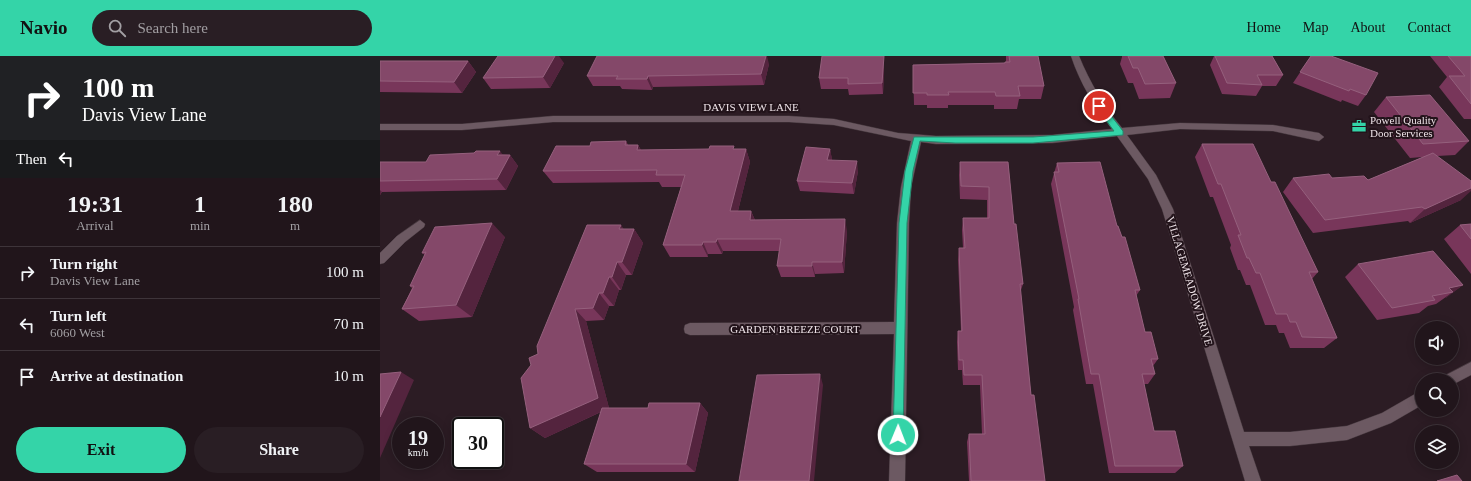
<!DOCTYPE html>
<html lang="en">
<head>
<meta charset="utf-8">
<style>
	body { margin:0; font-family:Georgia,serif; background:#291e24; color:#f1f3f6; height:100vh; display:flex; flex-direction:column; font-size:15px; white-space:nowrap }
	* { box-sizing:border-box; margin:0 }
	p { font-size:13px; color:#a29fa3 }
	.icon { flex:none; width:22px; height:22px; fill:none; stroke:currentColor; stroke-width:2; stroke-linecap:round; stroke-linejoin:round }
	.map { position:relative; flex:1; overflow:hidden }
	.drawer { display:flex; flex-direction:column; background:#21151b; width:380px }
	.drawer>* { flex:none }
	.guide { background:#202124; color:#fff; overflow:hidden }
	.tools { position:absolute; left:1035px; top:265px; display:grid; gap:8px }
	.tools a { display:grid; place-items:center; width:44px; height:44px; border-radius:50%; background:#21151b; box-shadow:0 2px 10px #0003,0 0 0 1px #3e343a; font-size:20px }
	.speed { position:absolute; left:12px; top:361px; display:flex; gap:8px; font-size:20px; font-weight:700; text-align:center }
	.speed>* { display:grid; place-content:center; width:52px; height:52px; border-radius:50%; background:#21151b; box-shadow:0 2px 10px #0003,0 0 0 1px #3e343a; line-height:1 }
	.speed small { font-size:10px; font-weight:400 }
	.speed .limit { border:2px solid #111; border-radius:6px; background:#fff; color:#111 }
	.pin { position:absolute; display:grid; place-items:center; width:34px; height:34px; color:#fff; margin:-17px; border:2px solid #fff; border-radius:50%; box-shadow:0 1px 4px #0007 }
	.me { position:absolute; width:44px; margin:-22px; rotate:1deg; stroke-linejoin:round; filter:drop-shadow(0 0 3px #0008) }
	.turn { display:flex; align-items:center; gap:14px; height:84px; padding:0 16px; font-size:18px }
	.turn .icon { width:52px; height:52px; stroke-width:2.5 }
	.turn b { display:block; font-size:28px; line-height:34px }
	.then { display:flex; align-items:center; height:38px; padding:0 16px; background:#0003; gap:8px; font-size:15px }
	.eta { display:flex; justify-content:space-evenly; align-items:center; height:68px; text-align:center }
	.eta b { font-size:24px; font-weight:700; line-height:28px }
	.primary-button { display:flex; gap:8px; margin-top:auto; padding:8px 16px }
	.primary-button a { flex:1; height:46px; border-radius:24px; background:#34d4a8; color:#111; font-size:16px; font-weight:700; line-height:46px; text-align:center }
	.primary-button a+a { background:#291e24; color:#f1f3f6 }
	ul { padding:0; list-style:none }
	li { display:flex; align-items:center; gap:12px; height:52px; padding:0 16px; border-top:1px solid #3e343a }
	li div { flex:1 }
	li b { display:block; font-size:15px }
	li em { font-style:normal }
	header { display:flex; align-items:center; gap:24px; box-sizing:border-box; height:56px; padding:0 20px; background:#34d4a8; color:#111 }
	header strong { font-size:19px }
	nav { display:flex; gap:22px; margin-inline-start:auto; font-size:14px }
	.search { width:280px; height:36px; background:#291e24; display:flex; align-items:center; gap:10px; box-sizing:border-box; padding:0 14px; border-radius:22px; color:#a29fa3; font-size:15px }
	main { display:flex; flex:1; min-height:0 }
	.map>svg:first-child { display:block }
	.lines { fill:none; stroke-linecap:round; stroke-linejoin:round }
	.lane-casing { stroke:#44373d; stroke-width:1 }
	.street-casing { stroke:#44373d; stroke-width:1 }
	.lane { fill:#6c5962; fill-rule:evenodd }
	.street { fill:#6c5962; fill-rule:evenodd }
	.wall { fill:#78365a }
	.shaded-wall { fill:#54243e }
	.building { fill:#844869; stroke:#95607d }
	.route { fill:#34d4a8; stroke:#228a6d }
	.labels { text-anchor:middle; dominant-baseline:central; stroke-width:4; stroke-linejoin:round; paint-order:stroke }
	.street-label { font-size:11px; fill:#ede2e7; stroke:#22131a }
	.poi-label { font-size:11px; fill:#ede2e7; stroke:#22131a; text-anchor:start }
</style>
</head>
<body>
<header>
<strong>Navio</strong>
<div class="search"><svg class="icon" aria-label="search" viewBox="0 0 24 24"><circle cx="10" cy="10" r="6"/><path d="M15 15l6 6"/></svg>Search here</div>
<nav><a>Home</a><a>Map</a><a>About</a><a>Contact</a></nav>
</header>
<main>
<section class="drawer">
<div class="guide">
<div class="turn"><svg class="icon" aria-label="right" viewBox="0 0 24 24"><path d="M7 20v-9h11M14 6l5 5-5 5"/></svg><div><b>100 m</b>Davis View Lane</div></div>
<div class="then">Then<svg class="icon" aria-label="left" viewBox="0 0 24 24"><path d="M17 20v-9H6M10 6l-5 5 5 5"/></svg></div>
</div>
<div class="eta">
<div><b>19:31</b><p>Arrival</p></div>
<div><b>1</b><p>min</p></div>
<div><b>180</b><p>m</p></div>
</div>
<ul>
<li><svg class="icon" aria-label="right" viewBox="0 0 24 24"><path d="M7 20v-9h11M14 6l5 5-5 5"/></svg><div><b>Turn right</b><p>Davis View Lane</p></div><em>100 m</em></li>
<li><svg class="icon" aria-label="left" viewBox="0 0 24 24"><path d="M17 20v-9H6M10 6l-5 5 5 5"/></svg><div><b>Turn left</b><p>6060 West</p></div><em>70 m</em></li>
<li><svg class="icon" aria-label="arrive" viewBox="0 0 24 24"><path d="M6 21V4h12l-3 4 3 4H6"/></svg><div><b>Arrive at destination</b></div><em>10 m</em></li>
</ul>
<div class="primary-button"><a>Exit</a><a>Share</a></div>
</section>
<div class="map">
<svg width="1091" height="425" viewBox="0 0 1091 425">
	<rect width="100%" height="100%" fill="#2c1c24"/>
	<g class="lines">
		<defs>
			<path id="lane" d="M 40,164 L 45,168 L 44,171 L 25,186 L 4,207 L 0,208 L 0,197 L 17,180 Z"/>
			<path id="street" d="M 691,0 L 699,0 C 710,27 724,50 742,72 L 800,67 L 893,69 L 939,77 L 944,81 L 939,85 L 893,75 L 800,73 L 747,79 L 776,119 L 793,153 L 864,376 L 910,376 L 967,370 L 1002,357 L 1042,334 L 1042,349 L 1011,367 L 967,384 L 910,390 L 869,390 L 881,425 L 865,425 L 782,153 L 768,123 L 737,80 L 672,87 L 556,88 L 541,86 L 531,131 L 529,167 L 525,425 L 509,425 L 514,278 L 310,279 L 305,277 L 304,273 L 305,269 L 310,267 L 514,266 L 517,167 L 521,131 L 531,85 L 454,69 L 409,66 L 173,66 L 82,74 L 0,74 L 0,68 L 82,68 L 173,60 L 409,60 L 454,63 L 518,77 L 556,80 L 672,79 L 732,73 C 714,50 700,27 691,0 Z
				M 1091,306 L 1091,319 L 1072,329 L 1072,324 L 1062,324 L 1064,320 Z"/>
		</defs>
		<!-- lane casing -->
		<use href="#lane" class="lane-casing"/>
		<!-- street casing -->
		<use href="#street" class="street-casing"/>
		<!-- lane -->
		<use href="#lane" class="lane"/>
		<!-- street -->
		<use href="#street" class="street"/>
	</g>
	<!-- wall -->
	<path class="wall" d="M 626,0 L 658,0 L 664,30 L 661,43 L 639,43 L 637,53 L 614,53 L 614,49 L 568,49 L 568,52 L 547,52 L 547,49 L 534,49 L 533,9 L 625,7 L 625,6 L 626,6 Z
		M 742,0 L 783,0 L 796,27 L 790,42 L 759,43 L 753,27 L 748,27 L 740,8 L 742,1 Z
		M 834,0 L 892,0 L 903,19 L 896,30 L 882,30 L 876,40 L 842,38 L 830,9 Z
		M 931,0 L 986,39 L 978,50 L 962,44 L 961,46 L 913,27 Z
		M 1050,0 L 1091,0 L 1091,63 L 1084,63 L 1059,31 L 1067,21 Z
		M 0,5 L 88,5 L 96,16 L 82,37 L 0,36 Z
		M 184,7 L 170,32 L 111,33 L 103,22 Z
		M 389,8 L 384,29 L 273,31 L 272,34 L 242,33 L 240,30 L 213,30 L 207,20 Z
		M 504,11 L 503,38 L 469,39 L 468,33 L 441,33 L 439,22 Z
		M 1006,41 L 1089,85 L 1075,99 L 1057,100 L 1081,144 L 1030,167 L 1028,165 L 933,177 L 903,136 L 913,122 L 952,122 L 988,124 L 1043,101 L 1030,102 L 994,56 Z
		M 246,85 L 248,89 L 258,89 L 261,94 L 366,93 L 370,106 L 358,155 L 371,155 L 375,164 L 467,175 L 464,217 L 435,218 L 435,221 L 401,221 L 397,210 L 400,195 L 343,195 L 342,198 L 328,198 L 328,201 L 290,201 L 283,189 L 301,131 L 282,131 L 279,126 L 173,127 L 163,115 L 210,90 Z
		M 822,88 L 891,126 L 938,216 L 932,223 L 957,282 L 944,292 L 910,292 L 904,277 L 899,277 L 896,269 L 885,269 L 870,229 L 866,229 L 860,214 L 858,214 L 850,192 L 851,189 L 833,141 L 830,141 L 815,101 Z
		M 450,93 L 452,104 L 478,115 L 474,138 L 420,135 L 417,125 Z
		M 94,97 L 130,99 L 138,110 L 126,134 L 2,136 L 0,139 L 0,106 L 46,106 Z
		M 580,106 L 628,106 L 634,168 L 643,228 L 640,237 L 651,339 L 665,425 L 589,425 L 587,386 L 589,378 L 602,378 L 600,329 L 583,329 L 582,314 L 578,314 L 577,286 L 578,275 L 581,275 L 578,204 L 579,192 L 583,192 L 582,174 L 583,162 L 607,162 L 607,144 L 580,143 L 579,119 Z
		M 677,107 L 737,170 L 742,181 L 760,234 L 756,240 L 765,276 L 778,303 L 773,310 L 775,318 L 768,328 L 764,328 L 774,375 L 803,410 L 795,417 L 729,417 L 713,328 L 706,328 L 693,254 L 694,251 L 671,128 Z
		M 1091,168 L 1091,218 L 1064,183 L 1080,169 Z
		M 244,173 L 254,173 L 263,187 L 252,219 L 246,219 L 241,234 L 239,234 L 234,250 L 229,250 L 224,264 L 206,265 L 229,352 L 268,352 L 320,347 L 328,357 L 315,416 L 217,416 L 204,408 L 221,356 L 165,382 L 150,372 L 151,309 Z
		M 125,181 L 92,261 L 39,265 L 22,253 L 32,232 L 30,230 L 45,199 L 42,197 Z
		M 978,208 L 1083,229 L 1056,248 L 1048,250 L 1039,257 L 997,264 L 965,221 Z"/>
	<!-- shaded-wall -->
	<path class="shaded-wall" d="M 175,0 L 179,0 L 184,7 L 170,32 L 163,21 Z
		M 386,0 L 387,0 L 389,8 L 384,29 L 381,18 Z
		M 504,0 L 504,11 L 503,38 L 502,27 Z
		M 88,5 L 96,16 L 82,37 L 74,26 Z
		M 268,20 L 273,31 L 272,34 L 267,23 Z
		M 258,89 L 265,101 L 257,94 Z
		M 366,93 L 370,106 L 355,167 L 350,155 Z
		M 450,93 L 452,103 L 449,114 L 447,104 Z
		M 120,95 L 127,104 L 130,99 L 138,110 L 126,134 L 117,123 L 117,99 Z
		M 477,105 L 478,115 L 474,138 L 472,127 Z
		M 1091,132 L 1091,135 L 1081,144 L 1030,167 L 1045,153 Z
		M 0,134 L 2,136 L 0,139 Z
		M 371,155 L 376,167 L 370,164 Z
		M 465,163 L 467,175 L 464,217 L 462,206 Z
		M 112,167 L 125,181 L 92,261 L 76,249 Z
		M 241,169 L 250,182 L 239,173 Z
		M 254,173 L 263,187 L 252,219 L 242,206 Z
		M 337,183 L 343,195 L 342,198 L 336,186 Z
		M 323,186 L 328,198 L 328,201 L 322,189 Z
		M 237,206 L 246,219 L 241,234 L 232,221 Z
		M 432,206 L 435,218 L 435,221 L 432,210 Z
		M 229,221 L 239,234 L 234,250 L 223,237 Z
		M 1083,229 L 1066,242 L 1065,242 L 1073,236 L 1069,232 Z
		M 219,237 L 229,250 L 224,264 L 213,252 Z
		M 195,253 L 206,265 L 229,352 L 165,382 L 150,372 Z
		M 21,316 L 34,324 L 0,402 L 0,361 Z
		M 440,318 L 443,329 L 434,425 L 429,425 Z
		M 320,347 L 328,357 L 315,416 L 306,408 Z"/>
	<!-- building -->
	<path class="building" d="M 118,0 L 175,0 L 163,21 L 103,22 Z
		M 217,0 L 386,0 L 381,18 L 268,20 L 267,23 L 236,23 L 238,20 L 207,20 Z
		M 442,0 L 504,0 L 502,27 L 468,28 L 468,22 L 439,22 Z
		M 629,0 L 658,0 L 664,30 L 638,30 L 640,40 L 616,40 L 615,36 L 568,36 L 569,39 L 547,39 L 547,37 L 533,37 L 533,9 L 625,7 L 625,6 L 630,6 Z
		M 748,0 L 783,0 L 796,27 L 765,28 L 758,12 L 753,12 Z
		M 835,0 L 892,0 L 903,19 L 877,19 L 882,29 L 847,27 Z
		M 931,0 L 951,0 L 998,17 L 986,39 L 970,33 L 969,35 L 920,16 Z
		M 1068,0 L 1091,0 L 1091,48 L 1069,20 L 1085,20 Z
		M 0,5 L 88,5 L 74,26 L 0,25 Z
		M 1050,39 L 1089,85 L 1043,88 L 1006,41 Z
		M 246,85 L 245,89 L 258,89 L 257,94 L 329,93 L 330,90 L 354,90 L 353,93 L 366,93 L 350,155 L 371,155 L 370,164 L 465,163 L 462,206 L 432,206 L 432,210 L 397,210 L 401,183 L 337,183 L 336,186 L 323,186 L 322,189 L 283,189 L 305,119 L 276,119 L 277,114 L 163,115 L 176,90 L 210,90 L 211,86 Z
		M 822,88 L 873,88 L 891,126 L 895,126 L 938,216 L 929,216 L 957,282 L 922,281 L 916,266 L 910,266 L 907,258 L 896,258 L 880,217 L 876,217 L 869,202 L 867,202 L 858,179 L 861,179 L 841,128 L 838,128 Z
		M 426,91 L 450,93 L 447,104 L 477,105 L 472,127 L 417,125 Z
		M 96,95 L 120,95 L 117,99 L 130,99 L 117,123 L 0,125 L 0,106 L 46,106 L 50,99 L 94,97 Z
		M 1053,97 L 1091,125 L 1091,132 L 1045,153 L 1042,151 L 945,164 L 913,122 L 949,118 L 952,122 L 984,120 L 988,124 Z
		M 580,106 L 628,106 L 634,168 L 636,168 L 643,228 L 640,228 L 651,339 L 654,339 L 665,425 L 591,425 L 589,378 L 605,378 L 602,319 L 584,319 L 583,304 L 579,304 L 578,275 L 582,275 L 579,192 L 585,192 L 583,162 L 609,162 L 609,131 L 581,130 Z
		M 720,106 L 737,170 L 738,170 L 742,181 L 745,181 L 760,234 L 755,234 L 765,276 L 771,276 L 778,303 L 771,303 L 775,318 L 762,318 L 774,375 L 795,375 L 803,410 L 735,410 L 719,318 L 711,318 L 698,243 L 699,243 L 674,116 L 679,116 L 677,107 Z
		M 112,167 L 76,249 L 22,253 L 34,230 L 30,230 L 46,196 L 42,197 L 55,171 Z
		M 1091,168 L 1091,183 L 1080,169 Z
		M 207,169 L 241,169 L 239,173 L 254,173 L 242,206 L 237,206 L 232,221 L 229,221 L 223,237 L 219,237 L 213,252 L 195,253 L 218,342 L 150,372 L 141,322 L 151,309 L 149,302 L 158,298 L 157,290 Z
		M 1053,195 L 1083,229 L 1069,232 L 1073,236 L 1052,240 L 1055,244 L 1012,252 L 978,208 Z
		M 21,316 L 0,361 L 0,318 Z
		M 440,318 L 429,425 L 359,425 L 377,319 Z
		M 269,347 L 320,347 L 306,408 L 204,408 L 222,352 L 268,352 Z
		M 1077,419 L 1082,425 L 1057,425 Z"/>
	<!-- route -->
	<path class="route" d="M 717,48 L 722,48 L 743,75 L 743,79 L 653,87 L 575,87 L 540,85 L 533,115 L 527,167 L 523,379 L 522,383 L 518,385 L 514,383 L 513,379 L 519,167 L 525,115 L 534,81 L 653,81 L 734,75 L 717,52 Z"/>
	<!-- icons -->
	<defs>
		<symbol id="office-bare" viewBox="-9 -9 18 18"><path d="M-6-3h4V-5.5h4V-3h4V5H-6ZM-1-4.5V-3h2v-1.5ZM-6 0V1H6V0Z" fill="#34d4a8" stroke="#22131a" stroke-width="2.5" paint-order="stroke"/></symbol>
	</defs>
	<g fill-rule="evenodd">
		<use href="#office-bare" x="969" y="60" width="20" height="20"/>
	</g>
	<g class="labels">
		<!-- street labels -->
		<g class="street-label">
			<text x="371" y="51">DAVIS VIEW LANE</text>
			<text transform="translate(810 225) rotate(73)">VILLAGEMEADOW DRIVE</text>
			<text x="415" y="273">GARDEN BREEZE COURT</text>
		</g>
		<!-- poi labels -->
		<g class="poi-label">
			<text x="990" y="64">Powell Quality<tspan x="990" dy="13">Door Services</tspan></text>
		</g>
	</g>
</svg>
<div class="tools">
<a><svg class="icon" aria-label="sound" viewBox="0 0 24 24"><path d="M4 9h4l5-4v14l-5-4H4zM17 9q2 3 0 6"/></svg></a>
<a><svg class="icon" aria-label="search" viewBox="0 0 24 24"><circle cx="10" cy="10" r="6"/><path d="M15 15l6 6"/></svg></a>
<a><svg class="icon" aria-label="layers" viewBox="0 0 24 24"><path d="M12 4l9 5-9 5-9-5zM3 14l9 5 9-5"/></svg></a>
</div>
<div class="speed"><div>19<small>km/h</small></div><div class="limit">30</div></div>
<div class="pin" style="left:719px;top:50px;background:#d93025"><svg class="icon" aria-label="arrive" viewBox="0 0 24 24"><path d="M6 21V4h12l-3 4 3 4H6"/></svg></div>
<svg class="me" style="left:518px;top:379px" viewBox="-20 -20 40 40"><circle r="17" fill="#34d4a8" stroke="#fff" stroke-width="3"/><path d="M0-11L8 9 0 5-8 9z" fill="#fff"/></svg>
</div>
</main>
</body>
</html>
